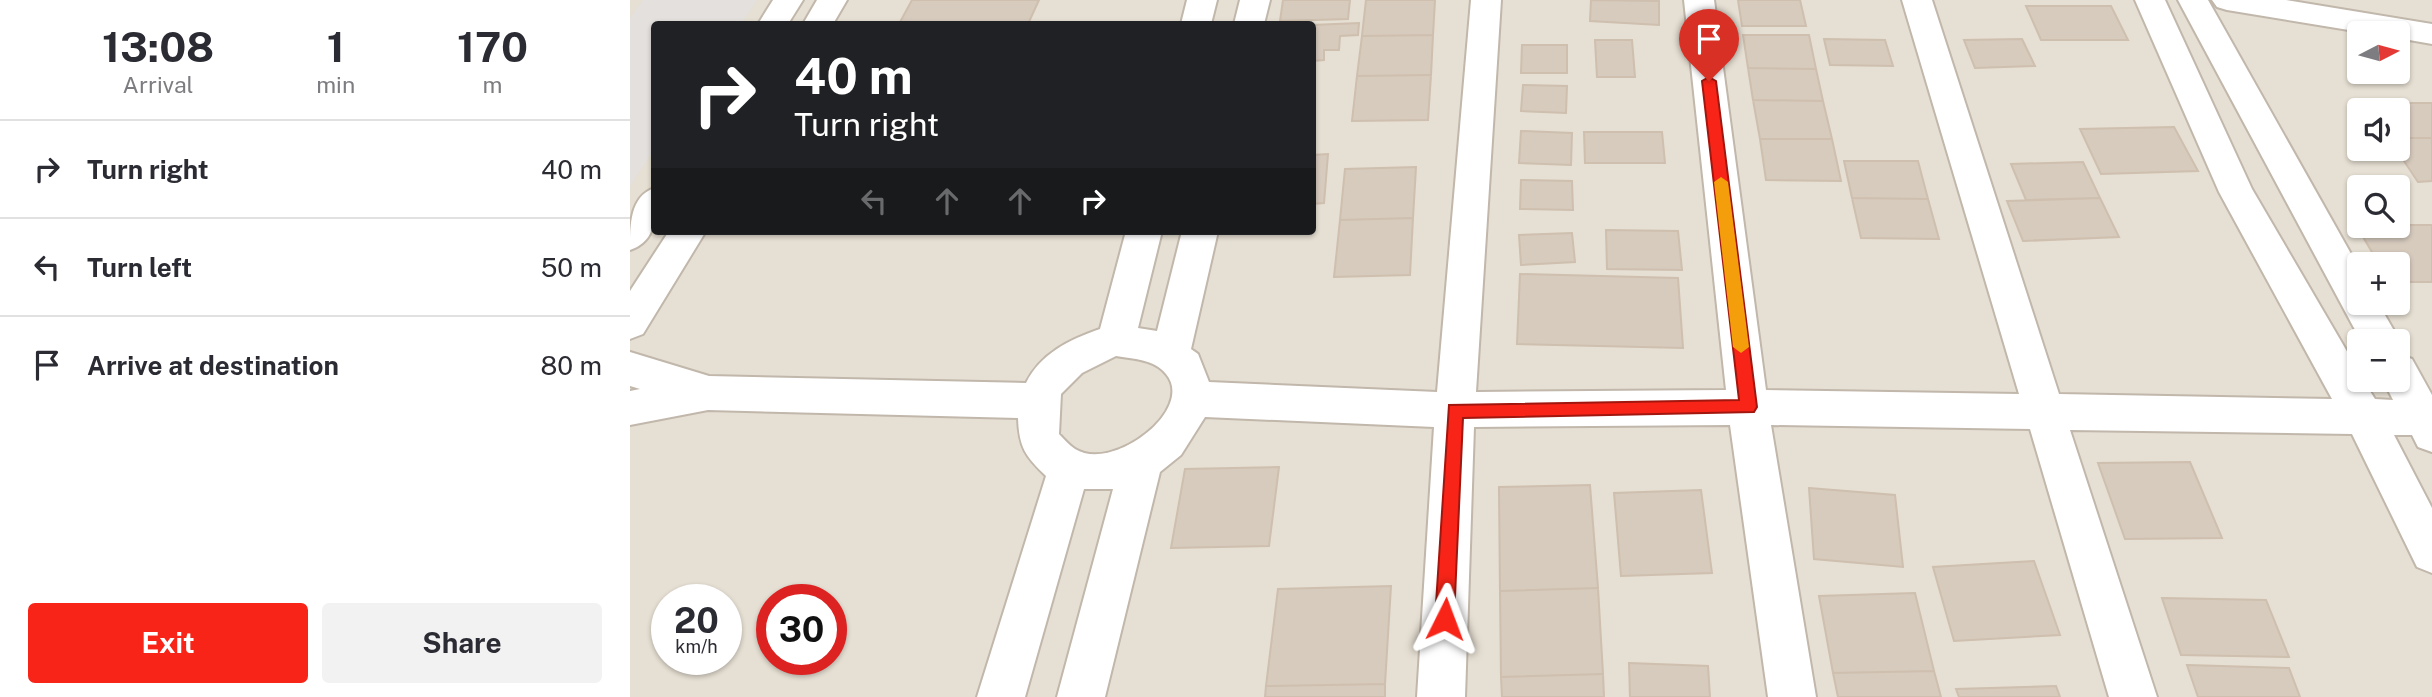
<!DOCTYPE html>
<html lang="en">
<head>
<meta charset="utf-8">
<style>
	body { margin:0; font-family:"Public Sans",sans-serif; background:#f2f2f3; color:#2b2b33; height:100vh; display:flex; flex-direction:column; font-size:26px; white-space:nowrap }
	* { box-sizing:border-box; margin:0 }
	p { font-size:23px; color:#7c7c81 }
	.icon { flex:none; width:38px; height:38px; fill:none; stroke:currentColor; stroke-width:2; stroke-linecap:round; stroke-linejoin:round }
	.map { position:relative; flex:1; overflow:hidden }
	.panel { display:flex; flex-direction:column; background:#fff; width:630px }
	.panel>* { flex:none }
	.top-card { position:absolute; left:21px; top:21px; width:665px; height:214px; border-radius:7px; box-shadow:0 2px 5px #0004; background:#202124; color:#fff; overflow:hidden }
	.needle { width:46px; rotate:84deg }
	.buttons { position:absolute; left:1717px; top:21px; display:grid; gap:14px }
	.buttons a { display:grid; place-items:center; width:63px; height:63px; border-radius:7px; background:#fff; box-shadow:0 2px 5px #0004; font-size:35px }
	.speed { position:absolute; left:21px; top:584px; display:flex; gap:14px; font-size:35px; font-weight:700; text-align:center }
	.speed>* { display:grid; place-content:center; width:91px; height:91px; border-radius:50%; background:#fff; box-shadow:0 2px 5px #0004; line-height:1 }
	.speed small { font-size:18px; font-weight:400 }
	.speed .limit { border:10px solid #d22; background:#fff; color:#111 }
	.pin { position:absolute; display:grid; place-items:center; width:60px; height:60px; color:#fff; margin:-72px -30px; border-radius:50% 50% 50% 0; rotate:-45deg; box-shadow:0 0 7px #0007 }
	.pin .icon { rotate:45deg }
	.me { position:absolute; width:77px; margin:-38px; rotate:3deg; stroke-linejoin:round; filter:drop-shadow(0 0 5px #0008) }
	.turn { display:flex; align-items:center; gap:24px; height:147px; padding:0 28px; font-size:32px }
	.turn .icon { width:91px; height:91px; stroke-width:2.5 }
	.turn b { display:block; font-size:49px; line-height:60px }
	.lanes { display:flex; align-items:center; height:66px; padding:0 28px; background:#0003; justify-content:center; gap:35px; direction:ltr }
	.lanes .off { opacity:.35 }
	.eta { display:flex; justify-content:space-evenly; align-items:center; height:119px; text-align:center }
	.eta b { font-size:42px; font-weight:700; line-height:49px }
	.button { display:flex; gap:14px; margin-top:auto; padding:14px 28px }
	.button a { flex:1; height:80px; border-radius:7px; background:#f72417; color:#fff; font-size:28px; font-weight:700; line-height:80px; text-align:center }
	.button a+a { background:#f2f2f3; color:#2b2b33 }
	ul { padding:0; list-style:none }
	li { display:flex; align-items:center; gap:21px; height:98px; padding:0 28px; border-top:2px solid #e1e1e2 }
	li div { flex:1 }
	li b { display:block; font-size:26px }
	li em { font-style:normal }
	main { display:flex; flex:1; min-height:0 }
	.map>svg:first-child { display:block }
	.residential { fill:#e6dfd3; fill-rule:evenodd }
	.parking { fill:#e3e0dd }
	.building { fill:#d7cbbe; stroke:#cebfae; stroke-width:2 }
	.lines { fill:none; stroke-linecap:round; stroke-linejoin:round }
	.minor-casing { stroke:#c1b7ab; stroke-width:4 }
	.minor { fill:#fff; fill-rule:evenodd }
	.route { fill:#f72417; stroke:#a1170f; stroke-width:2 }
	.slow { fill:#f59e0b }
</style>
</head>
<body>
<main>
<section class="panel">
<div class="eta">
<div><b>13:08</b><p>Arrival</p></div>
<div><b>1</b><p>min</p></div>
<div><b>170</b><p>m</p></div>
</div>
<ul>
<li><svg class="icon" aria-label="right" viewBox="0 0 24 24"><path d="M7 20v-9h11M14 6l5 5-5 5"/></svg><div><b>Turn right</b></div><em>40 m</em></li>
<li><svg class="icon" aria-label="left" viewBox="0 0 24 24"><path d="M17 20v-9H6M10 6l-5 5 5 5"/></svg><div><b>Turn left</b></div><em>50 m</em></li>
<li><svg class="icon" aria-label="arrive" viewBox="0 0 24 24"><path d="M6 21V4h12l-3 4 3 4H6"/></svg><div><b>Arrive at destination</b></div><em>80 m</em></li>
</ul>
<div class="button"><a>Exit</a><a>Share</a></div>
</section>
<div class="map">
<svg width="1802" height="697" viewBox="0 0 1802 697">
	<rect width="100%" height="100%" fill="#f2ede5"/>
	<!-- residential -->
	<path class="residential" d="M 0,0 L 1802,0 L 1802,697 L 0,697 ZM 24,24 L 682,24 L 682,231 L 24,231 ZM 1729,33 L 1768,33 L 1768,72 L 1729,72 ZM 1729,110 L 1768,110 L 1768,149 L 1729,149 ZM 1729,187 L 1768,187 L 1768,226 L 1729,226 ZM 1729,264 L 1768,264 L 1768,303 L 1729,303 ZM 1729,341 L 1768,341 L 1768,380 L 1729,380 ZM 37,600 L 96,600 L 96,660 L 37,660 ZM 142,600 L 201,600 L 201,660 L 142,660 Z"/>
	<!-- parking -->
	<path class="parking" d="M 13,0 L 127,0 L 111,24 L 24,24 L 24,150 L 0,186 L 0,18 Z"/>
	<!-- building -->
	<path class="building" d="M 282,0 L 409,0 L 398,24 L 269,24 Z
		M 653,0 L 720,0 L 718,19 L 650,21 Z
		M 736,0 L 805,0 L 803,35 L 732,36 Z
		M 961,0 L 1029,1 L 1029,25 L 960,21 Z
		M 1108,0 L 1170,0 L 1176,26 L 1112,26 Z
		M 1396,6 L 1481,6 L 1498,40 L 1411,40 Z
		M 729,23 L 728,35 L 710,36 L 709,50 L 694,50 L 694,60 L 682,61 L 682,25 Z
		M 803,35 L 801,75 L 727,76 L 732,36 Z
		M 1113,35 L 1179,35 L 1186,69 L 1118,68 Z
		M 1194,39 L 1255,40 L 1263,66 L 1200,65 Z
		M 1392,39 L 1405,66 L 1345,68 L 1334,40 Z
		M 965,40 L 1002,40 L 1005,77 L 967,77 Z
		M 892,45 L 937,45 L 937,73 L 891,73 Z
		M 1118,68 L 1186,69 L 1193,101 L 1123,100 Z
		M 801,75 L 798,120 L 722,121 L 727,76 Z
		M 893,85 L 937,86 L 936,113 L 891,111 Z
		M 1123,100 L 1193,101 L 1202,139 L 1130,139 Z
		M 1736,103 L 1802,103 L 1802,138 L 1768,138 L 1768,110 L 1741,110 Z
		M 1544,127 L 1568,171 L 1471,174 L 1450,129 Z
		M 891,131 L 942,133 L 941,165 L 889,163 Z
		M 954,132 L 1032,132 L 1035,163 L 955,163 Z
		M 1768,138 L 1802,138 L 1802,181 L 1788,182 L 1766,149 Z
		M 1130,139 L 1202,139 L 1211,181 L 1136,180 Z
		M 698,154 L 694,203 L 682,204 L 682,155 Z
		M 1214,161 L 1288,161 L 1298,199 L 1222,198 Z
		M 1453,162 L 1470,198 L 1396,200 L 1381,164 Z
		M 786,167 L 783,218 L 710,220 L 715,169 Z
		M 891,180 L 942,181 L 943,210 L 890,209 Z
		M 1222,198 L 1298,199 L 1309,239 L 1231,238 Z
		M 1470,198 L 1489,237 L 1393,241 L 1377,201 Z
		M 783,218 L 780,275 L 704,277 L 710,220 Z
		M 1726,225 L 1802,225 L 1802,282 L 1768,282 L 1768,264 L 1749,264 Z
		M 976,230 L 1048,231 L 1052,270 L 977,269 Z
		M 942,233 L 945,262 L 891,265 L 889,235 Z
		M 890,274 L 1048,278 L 1053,348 L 887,344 Z
		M 1560,462 L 1592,538 L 1495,539 L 1468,463 Z
		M 649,467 L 639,546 L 541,548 L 555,469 Z
		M 960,485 L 968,588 L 870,591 L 869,487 Z
		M 1179,488 L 1265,495 L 1273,567 L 1184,559 Z
		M 1071,490 L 1082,573 L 991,576 L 984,493 Z
		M 1404,561 L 1430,635 L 1324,641 L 1303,567 Z
		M 761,586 L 755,684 L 636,686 L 648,589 Z
		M 968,588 L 973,674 L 871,677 L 870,591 Z
		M 1285,593 L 1304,671 L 1203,673 L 1189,596 Z
		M 1532,598 L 1636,600 L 1659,657 L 1551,655 Z
		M 999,663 L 1078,666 L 1080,697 L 1000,697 Z
		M 1557,665 L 1659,668 L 1670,697 L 1568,697 Z
		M 1304,671 L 1311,697 L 1208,697 L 1203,673 Z
		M 973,674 L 974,697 L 872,697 L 871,677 Z
		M 755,684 L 755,697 L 635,697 L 636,686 Z
		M 1426,686 L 1430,697 L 1329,697 L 1326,689 Z"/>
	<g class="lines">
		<defs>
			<path id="minor" d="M 143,0 L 173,0 L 158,24 L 128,24 Z
				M 187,0 L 217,0 L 203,24 L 173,24 Z
				M 557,0 L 587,0 L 581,24 L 551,24 Z
				M 610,0 L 640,0 L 634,24 L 604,24 Z
				M 841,0 L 871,0 L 846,392 L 1096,390 L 1054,0 L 1084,0 L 1136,390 L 1389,394 L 1272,0 L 1302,0 L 1429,394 L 1702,399 L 1589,192 L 1505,0 L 1535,0 L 1622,189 L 1729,372 L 1729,380 L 1733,380 L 1745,399 L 1763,400 L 1753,380 L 1768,380 L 1768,354 L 1782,359 L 1802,395 L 1802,452 L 1788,447 L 1782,435 L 1764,435 L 1802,508 L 1802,573 L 1787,567 L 1722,434 L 1440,430 L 1527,697 L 1479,697 L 1400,429 L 1141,425 L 1186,697 L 1138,697 L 1100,425 L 844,427 L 835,697 L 787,697 L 804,427 L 575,417 L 551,455 L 530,472 L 475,697 L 427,697 L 483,489 L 454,489 L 395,697 L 347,697 L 416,476 C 395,456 389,447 388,418 L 78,410 L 0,425 L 0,391 L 10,389 L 0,386 L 0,352 L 79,376 L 396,383 C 411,353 439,340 470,329 L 496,231 L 532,231 L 508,328 L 527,331 L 552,231 L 588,231 L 561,349 L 568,354 L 579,382 L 807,392 ZM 486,356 C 503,359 524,359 536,374 C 566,409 483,473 445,449 C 439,445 434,439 429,434 L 431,394 L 452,373 Z
				M 1548,0 L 1578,0 L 1729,268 L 1729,303 L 1748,303 L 1770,341 L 1768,346 L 1768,341 L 1731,341 Z
				M 1582,0 L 1656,0 L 1802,24 L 1802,44 L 1768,38 L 1768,33 L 1737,33 L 1597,10 L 1587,7 Z
				M 24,188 C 26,213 28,241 0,250 C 0,224 0,197 24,188 Z
				M 39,231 L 76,231 L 13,334 L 0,339 L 0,291 Z"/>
		</defs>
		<!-- minor casing -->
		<use href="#minor" class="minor-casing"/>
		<!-- minor -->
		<use href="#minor" class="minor"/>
	</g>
	<!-- route -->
	<path class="route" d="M 1079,77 L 1086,81 L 1127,407 L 1124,412 L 833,418 L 824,619 L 821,625 L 815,628 L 808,625 L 805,619 L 819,405 L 1109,400 L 1072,81 Z"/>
	<!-- slow -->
	<path class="slow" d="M 1091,177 L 1098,182 L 1119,347 L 1111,353 L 1103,347 L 1084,182 Z"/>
</svg>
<div class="buttons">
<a><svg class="needle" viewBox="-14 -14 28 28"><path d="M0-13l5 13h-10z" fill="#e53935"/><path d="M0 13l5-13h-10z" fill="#7c7c81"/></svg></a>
<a><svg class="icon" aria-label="sound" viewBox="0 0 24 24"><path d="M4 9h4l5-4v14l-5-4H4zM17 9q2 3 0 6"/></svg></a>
<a><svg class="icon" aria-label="search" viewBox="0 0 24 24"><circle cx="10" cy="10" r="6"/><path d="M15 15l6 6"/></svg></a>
<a>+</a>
<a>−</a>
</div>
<div class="speed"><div>20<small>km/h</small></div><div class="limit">30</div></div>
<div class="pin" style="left:1079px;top:81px;background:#d93025"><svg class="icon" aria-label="arrive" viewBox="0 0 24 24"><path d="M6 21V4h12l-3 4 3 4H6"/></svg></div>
<svg class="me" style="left:815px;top:619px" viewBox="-20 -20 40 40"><path d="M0-17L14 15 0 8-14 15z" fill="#f72417" stroke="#fff" stroke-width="4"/></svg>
<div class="top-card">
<div class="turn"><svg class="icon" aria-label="right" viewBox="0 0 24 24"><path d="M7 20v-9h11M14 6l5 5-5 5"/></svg><div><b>40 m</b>Turn right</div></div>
<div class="lanes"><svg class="icon off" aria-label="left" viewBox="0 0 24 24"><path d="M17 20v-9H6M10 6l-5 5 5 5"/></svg><svg class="icon off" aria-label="ahead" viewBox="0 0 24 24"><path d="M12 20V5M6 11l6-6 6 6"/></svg><svg class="icon off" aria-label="ahead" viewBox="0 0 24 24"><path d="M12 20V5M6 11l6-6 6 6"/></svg><svg class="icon" aria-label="right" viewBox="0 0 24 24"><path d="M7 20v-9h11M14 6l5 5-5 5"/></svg></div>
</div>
</div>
</main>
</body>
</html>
